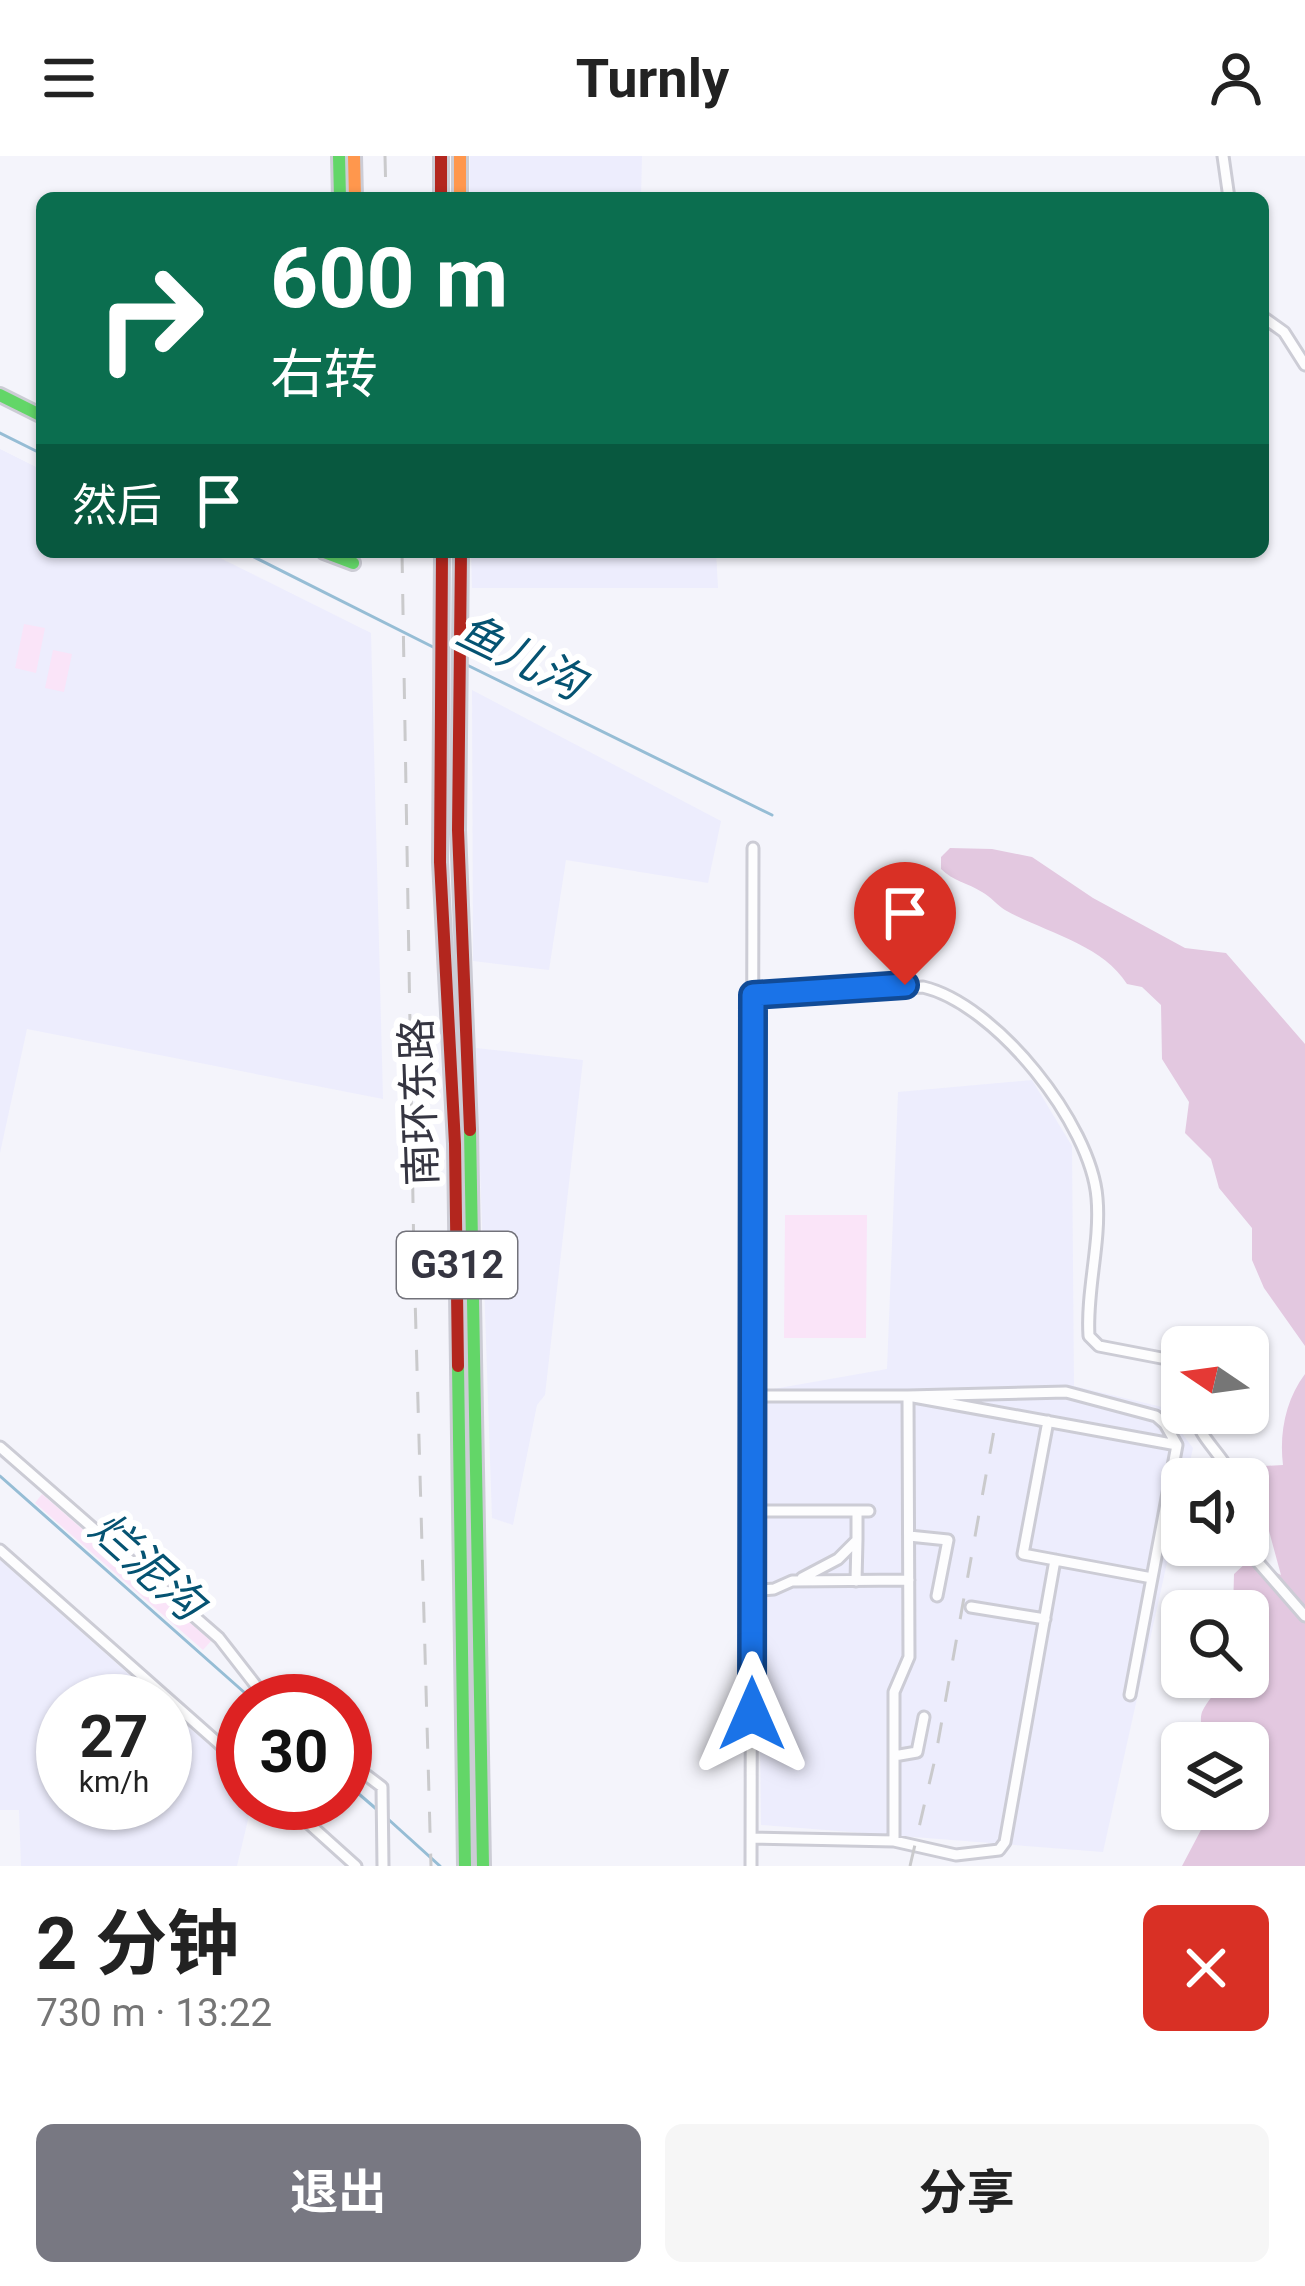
<!DOCTYPE html>
<html lang="zh">
<head>
<meta charset="utf-8">
<style>
	body { margin:0; font-family:Roboto,"Noto Sans SC",sans-serif; background:#f6f6f6; color:#222; height:100vh; display:flex; flex-direction:column; font-size:45px; white-space:nowrap }
	* { box-sizing:border-box; margin:0 }
	p { font-size:39px; color:#767676 }
	.icon { flex:none; width:66px; height:66px; fill:none; stroke:currentColor; stroke-width:2; stroke-linecap:round; stroke-linejoin:round }
	.map { position:relative; height:1710px; overflow:hidden }
	.panel { display:flex; flex-direction:column; background:#fff; flex:1 }
	.panel>* { flex:none }
	.top-card { position:absolute; left:36px; top:36px; width:1233px; height:366px; border-radius:18px; box-shadow:0 3px 9px #0004; background:#0b6e4f; color:#fff; overflow:hidden }
	.needle { width:78px; rotate:283deg }
	.fabs { position:absolute; left:1161px; top:1170px; display:grid; gap:24px }
	.fabs a { display:grid; place-items:center; width:108px; height:108px; border-radius:18px; background:#fff; box-shadow:0 3px 9px #0004; font-size:60px }
	.speed { position:absolute; left:36px; top:1518px; display:flex; gap:24px; font-size:60px; font-weight:700; text-align:center }
	.speed>* { display:grid; place-content:center; width:156px; height:156px; border-radius:50%; background:#fff; box-shadow:0 3px 9px #0004; line-height:1 }
	.speed small { font-size:30px; font-weight:400 }
	.speed .limit { border:18px solid #d22; background:#fff; color:#111 }
	.pin { position:absolute; display:grid; place-items:center; width:102px; height:102px; color:#fff; margin:-123px -51px; border-radius:50% 50% 50% 0; rotate:-45deg; box-shadow:0 0 12px #0007 }
	.pin .icon { rotate:45deg }
	.me { position:absolute; width:132px; margin:-66px; rotate:0deg; stroke-linejoin:round; filter:drop-shadow(0 0 9px #0008) }
	.turn { display:flex; align-items:center; gap:42px; height:252px; padding:0 36px; font-size:54px }
	.turn .icon { width:156px; height:156px; stroke-width:2.5 }
	.turn b { display:block; font-size:84px; line-height:102px }
	.then { display:flex; align-items:center; height:114px; padding:0 36px; background:#0003; gap:24px; font-size:45px }
	.round { display:grid; place-items:center; flex:none; width:126px; height:126px; border-radius:18px; background:#f6f6f6 }
	.head { display:flex; align-items:center; justify-content:space-between; height:204px; padding:0 36px }
	h1 { font-size:72px; font-weight:700; line-height:90px }
	.button { display:flex; gap:24px; margin-top:auto; padding:24px 36px }
	.button a { flex:1; height:138px; border-radius:18px; background:#787882; color:#fff; font-size:48px; font-weight:700; line-height:138px; text-align:center }
	.button a+a { background:#f6f6f6; color:#222 }
	header { display:flex; justify-content:space-between; align-items:center; height:156px; padding:0 36px; background:#fff; font-size:54px; font-weight:700 }
	.map>svg:first-child { display:block }
	.built { fill:#ededfd }
	.green { fill:#fae4f8 }
	.forest { fill:#e3c8e0 }
	.lines { fill:none; stroke-linecap:round; stroke-linejoin:round }
	.stream { stroke:#96bdd5; stroke-width:3 }
	.street-casing { stroke:#ccccd5; stroke-width:15 }
	.fast-casing { stroke:#ccccd5; stroke-width:18 }
	.slow-casing { stroke:#ccccd5; stroke-width:18 }
	.jam-casing { stroke:#ccccd5; stroke-width:18 }
	.street { stroke:#fdfdfe; stroke-width:9 }
	.fast { stroke:#63d668; stroke-width:12 }
	.slow { stroke:#ff974d; stroke-width:12 }
	.jam { stroke:#b3261e; stroke-width:12 }
	.rail { stroke:#cacacc; stroke-width:3; stroke-dasharray:21 21; stroke-linecap:butt }
	.route-casing { stroke:#114b97; stroke-width:30 }
	.route { stroke:#1a73e8; stroke-width:21 }
	.labels { text-anchor:middle; dominant-baseline:central; stroke-width:12; stroke-linejoin:round; paint-order:stroke }
	.shield { fill:#fff; stroke:#72727a; stroke-width:3 }
	.shield-label { font-size:39px; font-weight:bold; fill:#353541 }
	.street-label { font-size:42px; fill:#353541; stroke:#fff }
	.water-label { font-size:45px; font-style:italic; fill:#055372; stroke:#fff }
</style>
</head>
<body>
<header><svg class="icon" aria-label="menu" viewBox="0 0 24 24"><path d="M4 6h16M4 12h16M4 18h16"/></svg>Turnly<svg class="icon" aria-label="person" viewBox="0 0 24 24"><circle cx="12" cy="8" r="4"/><path d="M4 21q1-7 8-7t8 7"/></svg></header>
<div class="map">
<svg width="1305" height="1710" viewBox="0 0 1305 1710">
	<rect width="100%" height="100%" fill="#f4f4fb"/>
	<!-- built -->
	<path class="built" d="M 470,0 L 642,0 L 641,42 L 470,42 Z
		M 0,293 L 42,314 L 42,396 L 208,396 L 371,477 L 383,943 L 27,873 L 0,997 Z
		M 471,396 L 716,396 L 718,432 L 472,432 Z
		M 472,534 L 721,665 L 708,727 L 566,704 L 549,814 L 473,805 Z
		M 476,892 L 583,904 L 545,1239 L 537,1249 L 513,1369 L 492,1362 Z
		M 1032,924 L 1072,990 L 1074,1230 L 1162,1251 L 1193,1292 L 1186,1323 L 1182,1323 L 1182,1339 L 1103,1696 L 761,1669 L 756,1236 L 887,1213 L 898,936 Z
		M 0,1404 L 159,1545 L 63,1545 L 63,1647 L 165,1647 L 165,1550 L 243,1619 L 243,1647 L 252,1647 L 237,1710 L 21,1710 L 19,1654 L 0,1654 Z"/>
	<!-- green -->
	<path class="green" d="M 24,468 L 45,472 L 36,517 L 15,512 Z
		M 53,494 L 72,498 L 64,536 L 45,532 Z
		M 785,1059 L 867,1059 L 866,1182 L 784,1182 Z
		M 42,1338 L 211,1485 L 203,1494 L 35,1347 Z"/>
	<!-- forest -->
	<path class="forest" d="M 950,692 L 992,693 L 1032,701 L 1093,742 L 1185,792 L 1226,797 L 1305,888 L 1305,1190 L 1264,1132 L 1252,1104 L 1252,1072 L 1219,1032 L 1211,1003 L 1185,977 L 1189,946 L 1162,903 L 1161,849 L 1142,831 L 1127,828 C 1102,788 1044,776 1005,754 C 997,749 991,741 982,736 C 968,727 953,725 941,713 L 941,701 Z
		M 1305,1218 L 1305,1710 L 1182,1710 L 1202,1672 L 1207,1653 L 1248,1653 L 1248,1587 L 1203,1587 C 1203,1577 1199,1565 1202,1556 C 1207,1544 1219,1535 1224,1521 L 1248,1521 L 1248,1455 L 1233,1455 L 1234,1418 L 1249,1404 L 1281,1419 L 1257,1331 L 1264,1310 L 1283,1309 C 1279,1277 1286,1243 1305,1218 Z"/>
	<g class="lines">
		<!-- stream -->
		<path class="stream" d="M 0,277 L 42,298
			M 244,396 L 437,493
			M 467,509 L 772,659
			M 0,1320 L 254,1545
			M 345,1626 L 381,1657
			M 388,1663 L 440,1710"/>
		<defs>
			<path id="street" d="M 1223,0 L 1229,42
				M 1263,161 L 1284,176 L 1305,209
				M 753,839 L 923,831 C 996,848 1091,968 1097,1042 C 1101,1087 1086,1135 1089,1180 L 1099,1190 L 1177,1205 L 1182,1215
				M 752,1240 L 908,1240 L 1177,1289 L 1165,1268 L 1156,1260 L 1066,1236 L 908,1240 L 909,1501 L 894,1536 L 894,1685
				M 1195,1257 C 1199,1285 1223,1296 1232,1323
				M 1048,1265 L 1023,1398 L 1152,1422
				M 0,1291 L 219,1482 L 268,1545
				M 752,1355 L 869,1355
				M 909,1380 L 948,1384 L 937,1440
				M 1237,1389 L 1257,1405 L 1305,1460
				M 0,1394 L 243,1609
				M 802,1422 L 838,1403 L 857,1384 L 857,1355
				M 856,1425 L 857,1384
				M 752,1435 L 774,1433 L 792,1425 L 909,1424
				M 971,1451 L 1045,1463
				M 1130,1539 L 1177,1289
				M 894,1600 L 917,1596 L 924,1561
				M 345,1603 L 382,1631 L 383,1710
				M 286,1647 L 356,1710
				M 751,1682 L 894,1685 L 956,1699 L 999,1694 L 1005,1686 L 1055,1404
				M 751,1710 L 753,692"/>
			<path id="fast" d="M 339,0 L 340,42
				M 0,239 L 42,260
				M 324,396 L 353,407
				M 470,974 L 483,1710
				M 458,1210 L 465,1710"/>
			<path id="slow" d="M 354,0 L 355,42
				M 460,0 L 460,42"/>
			<path id="jam" d="M 441,0 L 441,42
				M 442,396 L 440,706 L 455,988 L 458,1210
				M 461,396 L 458,674 L 470,974"/>
		</defs>
		<!-- street casing -->
		<use href="#street" class="street-casing"/>
		<!-- fast casing -->
		<use href="#fast" class="fast-casing"/>
		<!-- slow casing -->
		<use href="#slow" class="slow-casing"/>
		<!-- jam casing -->
		<use href="#jam" class="jam-casing"/>
		<!-- street -->
		<use href="#street" class="street"/>
		<!-- fast -->
		<use href="#fast" class="fast"/>
		<!-- slow -->
		<use href="#slow" class="slow"/>
		<!-- jam -->
		<use href="#jam" class="jam"/>
		<!-- rail -->
		<path class="rail" d="M 385,0 L 386,42
			M 402,396 L 414,1105 L 431,1710
			M 910,1710 L 935,1603 L 995,1269"/>
	</g>
	<g class="lines">
		<defs>
			<path id="route" d="M 752,1558 L 753,839 L 905,829"/>
		</defs>
		<!-- route casing -->
		<use href="#route" class="route-casing"/>
		<!-- route -->
		<use href="#route" class="route"/>
	</g>
	<g class="labels">
		<!-- shield labels -->
		<rect class="shield" x="397" y="1076" width="120" height="66" rx="9"/>
		<g class="shield-label">
			<text x="457" y="1109">G312</text>
		</g>
		<!-- street labels -->
		<g class="street-label">
			<text transform="translate(419 946) rotate(-92)">南环东路</text>
		</g>
		<!-- water labels -->
		<g class="water-label">
			<text transform="translate(521 501) rotate(26)">鱼儿沟</text>
			<text transform="translate(147 1410) rotate(42)">烂泥沟</text>
		</g>
	</g>
</svg>
<div class="fabs">
<a><svg class="needle" viewBox="-14 -14 28 28"><path d="M0-13l5 13h-10z" fill="#e53935"/><path d="M0 13l5-13h-10z" fill="#767676"/></svg></a>
<a><svg class="icon" aria-label="sound" viewBox="0 0 24 24"><path d="M4 9h4l5-4v14l-5-4H4zM17 9q2 3 0 6"/></svg></a>
<a><svg class="icon" aria-label="search" viewBox="0 0 24 24"><circle cx="10" cy="10" r="6"/><path d="M15 15l6 6"/></svg></a>
<a><svg class="icon" aria-label="layers" viewBox="0 0 24 24"><path d="M12 4l9 5-9 5-9-5zM3 14l9 5 9-5"/></svg></a>
</div>
<div class="speed"><div>27<small>km/h</small></div><div class="limit">30</div></div>
<div class="pin" style="left:905px;top:829px;background:#d93025"><svg class="icon" aria-label="arrive" viewBox="0 0 24 24"><path d="M6 21V4h12l-3 4 3 4H6"/></svg></div>
<svg class="me" style="left:752px;top:1558px" viewBox="-20 -20 40 40"><path d="M0-17L14 15 0 8-14 15z" fill="#1a73e8" stroke="#fff" stroke-width="4"/></svg>
<div class="top-card">
<div class="turn"><svg class="icon" aria-label="right" viewBox="0 0 24 24"><path d="M7 20v-9h11M14 6l5 5-5 5"/></svg><div><b>600 m</b>右转</div></div>
<div class="then">然后<svg class="icon" aria-label="arrive" viewBox="0 0 24 24"><path d="M6 21V4h12l-3 4 3 4H6"/></svg></div>
</div>
</div>
<section class="panel">
<div class="head"><div><h1>2 分钟</h1><p>730 m · 13:22</p></div><a class="round" style="background:#d93025;color:#fff"><svg class="icon" aria-label="close" viewBox="0 0 24 24"><path d="M6 6l12 12M18 6L6 18"/></svg></a></div>
<div class="button"><a>退出</a><a>分享</a></div>
</section>
</body>
</html>
